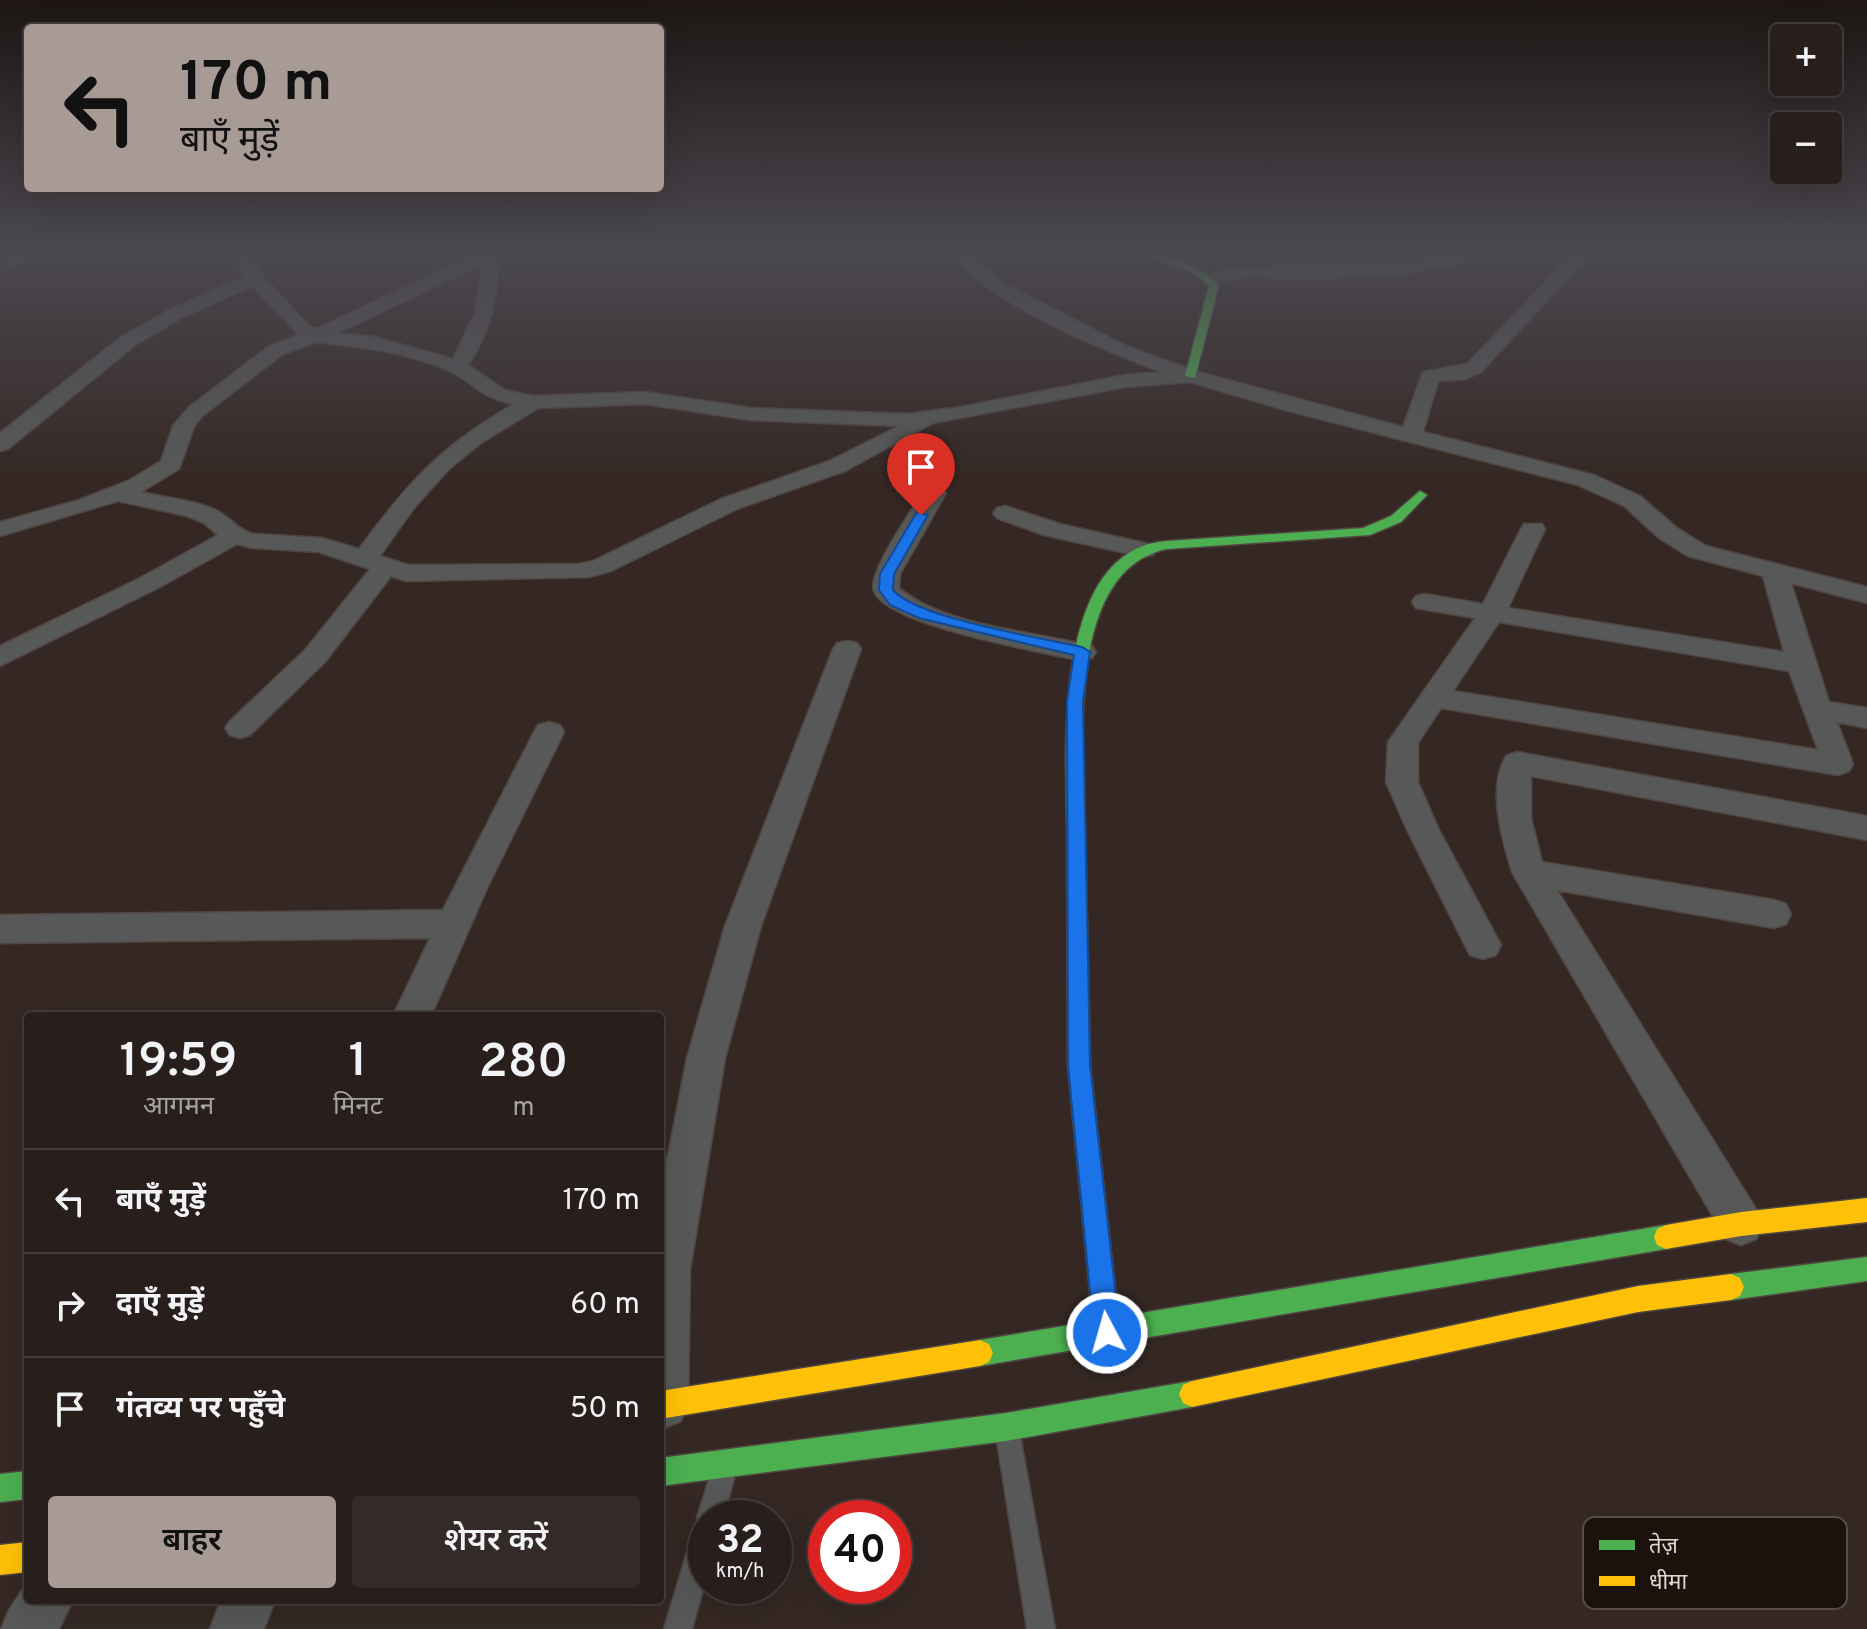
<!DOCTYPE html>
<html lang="hi">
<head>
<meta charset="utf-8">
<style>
	body { margin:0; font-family:Overpass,"Noto Sans Devanagari",sans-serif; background:#342b28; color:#f1f3f6; height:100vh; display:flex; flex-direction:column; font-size:30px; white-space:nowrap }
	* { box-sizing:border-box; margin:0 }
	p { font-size:26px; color:#a5a2a3 }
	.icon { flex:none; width:44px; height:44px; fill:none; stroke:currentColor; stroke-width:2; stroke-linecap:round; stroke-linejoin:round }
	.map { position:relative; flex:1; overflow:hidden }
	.side { position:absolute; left:24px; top:1012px; width:640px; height:592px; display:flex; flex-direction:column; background:#281e1b; border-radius:8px; box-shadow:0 8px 32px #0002,0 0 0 2px #443c3a }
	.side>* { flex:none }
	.hud { position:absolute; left:24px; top:24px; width:640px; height:168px; border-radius:8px; box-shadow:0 8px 32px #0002,0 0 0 2px #443c3a; background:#a89a94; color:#111; overflow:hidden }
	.buttons { position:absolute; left:1770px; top:24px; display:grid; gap:16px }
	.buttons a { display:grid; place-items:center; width:72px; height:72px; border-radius:8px; background:#281e1b; box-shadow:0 8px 32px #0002,0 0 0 2px #443c3a; font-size:40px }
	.speed { position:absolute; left:688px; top:1500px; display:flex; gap:16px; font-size:40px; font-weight:700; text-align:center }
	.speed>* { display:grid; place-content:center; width:104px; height:104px; border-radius:50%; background:#281e1b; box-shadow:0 8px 32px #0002,0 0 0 2px #443c3a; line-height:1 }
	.speed small { font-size:20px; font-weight:400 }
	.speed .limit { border:12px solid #d22; background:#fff; color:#111 }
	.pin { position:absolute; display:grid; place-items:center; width:68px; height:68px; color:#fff; margin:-82px -34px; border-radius:50% 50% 50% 0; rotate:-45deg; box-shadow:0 0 8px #0007 }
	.pin .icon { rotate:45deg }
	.me { position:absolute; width:88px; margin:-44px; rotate:354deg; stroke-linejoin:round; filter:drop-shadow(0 0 6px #0008) }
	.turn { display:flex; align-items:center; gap:28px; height:168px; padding:0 24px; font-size:36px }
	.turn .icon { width:104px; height:104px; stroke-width:2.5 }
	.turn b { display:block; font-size:56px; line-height:68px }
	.eta { display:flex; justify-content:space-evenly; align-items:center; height:136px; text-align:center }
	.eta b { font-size:48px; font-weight:600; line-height:56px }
	.primary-button { display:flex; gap:16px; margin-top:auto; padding:16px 24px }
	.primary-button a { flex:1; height:92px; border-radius:8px; background:#a89a94; color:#111; font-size:32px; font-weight:600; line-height:92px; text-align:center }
	.primary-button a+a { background:#342b28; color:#f1f3f6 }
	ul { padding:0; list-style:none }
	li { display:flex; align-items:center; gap:24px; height:104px; padding:0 24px; border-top:2px solid #443c3a }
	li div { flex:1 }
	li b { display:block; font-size:30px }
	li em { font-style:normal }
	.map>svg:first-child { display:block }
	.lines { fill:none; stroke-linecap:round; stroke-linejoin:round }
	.lane-casing { stroke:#504541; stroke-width:3 }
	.street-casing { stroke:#504541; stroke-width:3 }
	.fast-casing { stroke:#504541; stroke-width:3 }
	.slow-casing { stroke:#504541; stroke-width:3 }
	.lane { fill:#575958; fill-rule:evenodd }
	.street { fill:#575958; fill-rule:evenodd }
	.fast { fill:#4caf50; fill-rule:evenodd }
	.slow { fill:#ffc107; fill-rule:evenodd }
	.route { fill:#1a73e8; stroke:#114b97; stroke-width:2 }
	.key { fill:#1b110d; stroke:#584c48; stroke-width:2 }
	.key-label { font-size:22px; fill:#e6d7d1 }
</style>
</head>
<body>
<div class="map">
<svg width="1867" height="1629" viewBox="0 0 1867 1629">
	<rect width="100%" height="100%" fill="#352824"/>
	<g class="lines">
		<defs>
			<path id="lane" d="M 1009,1429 L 1018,1432 L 1021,1441 L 1055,1629 L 1027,1629 L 997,1441 L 1000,1432 Z
				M 721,1466 L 730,1470 L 734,1479 L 723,1518 L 706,1518 L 706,1578 L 692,1629 L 664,1629 L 693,1532 L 699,1522 L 697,1518 L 712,1470 Z"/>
			<path id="street" d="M 25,252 L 51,252 L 0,271 L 0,260 Z
				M 229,252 L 246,252 L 261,274 L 308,325 L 316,329 L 479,252 L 499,252 C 498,295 492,330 468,365 L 505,390 L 533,396 L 645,392 L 751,408 L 907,414 L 961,407 L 1125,375 L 1162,372 C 1102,350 988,303 950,252 L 967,252 L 1005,284 L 1124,345 L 1198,372 L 1403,427 L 1423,372 L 1467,364 L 1574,252 L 1592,252 L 1481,372 L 1465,379 L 1438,381 L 1423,432 L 1594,475 L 1640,496 L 1677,528 L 1706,546 L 1867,587 L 1867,603 L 1791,583 L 1829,702 L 1867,708 L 1867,728 L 1837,722 L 1853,764 L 1849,771 L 1838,775 L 1441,708 L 1418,743 L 1418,782 L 1439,830 L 1501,945 L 1496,955 L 1483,959 L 1470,955 L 1407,830 L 1386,782 L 1388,742 L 1475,618 L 1416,608 L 1412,602 L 1416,596 L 1425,594 L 1483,604 L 1521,529 L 1524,524 L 1542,524 L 1545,529 L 1508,608 L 1784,652 L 1763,576 L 1688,556 L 1659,538 L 1624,506 L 1578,485 L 1289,411 L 1190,382 L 1125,387 L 933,423 L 845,471 L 737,509 L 611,571 L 589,577 L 406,581 L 391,576 L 325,662 L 250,735 L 240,738 L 230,735 L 225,728 L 230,721 L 305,650 L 370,569 L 319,552 L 252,548 L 237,544 L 158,588 L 0,666 L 0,646 L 140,578 L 218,535 L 204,523 L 187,516 L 118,501 L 0,536 L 0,522 L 79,500 L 128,481 L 161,461 L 173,426 L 188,408 L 269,346 L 299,335 L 252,286 L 181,318 L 135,345 L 8,449 L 0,451 L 0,433 L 121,337 L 169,310 L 245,276 ZM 482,264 L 475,313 L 453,359 L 375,337 L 338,333 ZM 317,342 C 361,347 407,352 447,370 C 475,383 480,398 514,404 C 439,448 410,480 359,549 L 322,538 L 253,534 C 239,530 233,521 221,513 C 199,500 166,498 141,492 L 179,469 L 194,427 L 202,416 L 283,354 ZM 645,404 L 751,420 L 899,426 L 829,461 L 721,499 L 593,561 L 579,564 L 408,565 L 380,556 L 414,508 L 450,468 L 481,443 L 538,408 ZM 1499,622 L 1789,671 L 1818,750 L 1453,691 Z
				M 1461,252 L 1489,252 L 1460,263 L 1396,275 L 1309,279 L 1248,277 L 1211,283 L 1202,278 L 1205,274 L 1248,267 L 1374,266 Z
				M 934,486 L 942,488 L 946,493 L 900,574 L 899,588 C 946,627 1033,631 1092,646 L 1096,652 L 1092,658 L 1082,661 C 1045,652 886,626 874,591 C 867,573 912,511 922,493 L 926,488 Z
				M 1005,506 L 1060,524 L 1153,545 L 1156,550 L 1153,555 L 1144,557 L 1044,535 L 997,518 L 993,513 L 997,508 Z
				M 847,641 L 857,643 L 861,649 L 761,926 L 725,1058 L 690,1270 L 688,1404 L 681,1421 L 664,1428 L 660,1426 L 660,1196 L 687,1058 L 725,926 L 833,649 L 837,643 Z
				M 549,722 L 560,725 L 564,732 L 488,886 L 431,1016 L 393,1016 L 430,938 L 0,943 L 0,915 L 443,910 L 534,732 L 538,725 Z
				M 1517,752 L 1867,816 L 1867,840 L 1531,776 L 1531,818 L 1542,862 L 1774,900 L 1786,904 L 1791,914 L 1786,924 L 1774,928 L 1557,890 L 1756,1209 L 1763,1224 L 1756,1239 L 1741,1245 L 1726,1239 L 1512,872 C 1502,839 1487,788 1506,756 Z
				M 28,1581 L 28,1600 L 73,1600 L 59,1629 L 1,1629 L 9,1610 Z
				M 221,1600 L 275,1600 L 264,1629 L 210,1629 Z"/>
			<path id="fast" d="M 1138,252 C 1167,252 1198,265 1219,285 L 1195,378 L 1185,376 L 1209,286 L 1190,271 Z
				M 1420,491 L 1427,495 L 1401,522 L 1370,535 L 1167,549 C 1064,570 1083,753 1085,831 L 1082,836 L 1070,836 L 1067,831 C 1066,755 1054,579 1143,546 C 1150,543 1159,542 1167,541 L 1363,528 L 1391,516 Z
				M 1666,1225 L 1675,1229 L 1678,1237 L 1675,1245 L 1666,1249 L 980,1366 L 971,1362 L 967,1353 L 971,1344 L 980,1340 Z
				M 1867,1257 L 1867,1281 L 1731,1300 L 1722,1296 L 1718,1287 L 1722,1278 L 1731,1274 Z
				M 1192,1381 L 1201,1385 L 1205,1394 L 1201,1403 L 1192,1407 L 1006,1441 L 660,1486 L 660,1458 L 1006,1413 Z
				M 28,1471 L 28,1499 L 0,1502 L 0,1474 Z"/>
			<path id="slow" d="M 1076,824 L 1085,831 L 1090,1065 L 1120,1333 L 1116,1342 L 1107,1346 L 1098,1342 L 1094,1333 L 1068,1065 L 1067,831 Z
				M 1867,1198 L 1867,1222 L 1741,1236 L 1666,1249 L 1657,1245 L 1654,1237 L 1657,1229 L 1666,1225 L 1741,1212 Z
				M 1731,1274 L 1740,1278 L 1744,1287 L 1740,1296 L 1731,1300 L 1638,1312 L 1192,1407 L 1183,1403 L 1179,1394 L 1183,1385 L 1192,1381 L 1638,1286 Z
				M 980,1340 L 989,1344 L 993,1353 L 989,1362 L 980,1366 L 660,1419 L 660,1391 Z
				M 28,1542 L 28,1572 L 0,1575 L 0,1545 Z"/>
		</defs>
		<!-- lane casing -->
		<use href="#lane" class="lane-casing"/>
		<!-- street casing -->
		<use href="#street" class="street-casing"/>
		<!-- fast casing -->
		<use href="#fast" class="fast-casing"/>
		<!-- slow casing -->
		<use href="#slow" class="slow-casing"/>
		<!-- lane -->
		<use href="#lane" class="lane"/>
		<!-- street -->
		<use href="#street" class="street"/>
		<!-- fast -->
		<use href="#fast" class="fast"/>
		<!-- slow -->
		<use href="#slow" class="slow"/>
	</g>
	<!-- sky -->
	<linearGradient id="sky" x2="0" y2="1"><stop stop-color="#1d1614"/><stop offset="0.52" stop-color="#4b4850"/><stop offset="1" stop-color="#4b4850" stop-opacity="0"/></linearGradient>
	<rect width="1867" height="481" fill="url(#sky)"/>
	<!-- route -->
	<path class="route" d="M 917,512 L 928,515 L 894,574 L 893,590 C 916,618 1042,638 1082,647 L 1090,652 L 1083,701 L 1090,1065 L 1120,1333 L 1116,1342 L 1107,1346 L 1098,1342 L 1094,1333 L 1068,1065 L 1067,701 L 1074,655 L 919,618 L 890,605 L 879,590 L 880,574 Z"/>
	<!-- legend -->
	<rect x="1583" y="1517" width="264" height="92" rx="12" class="key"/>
	<rect x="1599" y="1540" width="36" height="10" fill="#4caf50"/>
	<rect x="1599" y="1576" width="36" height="10" fill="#ffc107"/>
	<g class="key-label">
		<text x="1649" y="1553">तेज़</text>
		<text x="1649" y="1589">धीमा</text>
	</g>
</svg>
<div class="buttons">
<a>+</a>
<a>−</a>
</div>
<div class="speed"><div>32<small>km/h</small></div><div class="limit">40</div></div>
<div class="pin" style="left:921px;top:515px;background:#d93025"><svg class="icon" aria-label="arrive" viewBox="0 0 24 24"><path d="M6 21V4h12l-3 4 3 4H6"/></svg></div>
<svg class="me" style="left:1107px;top:1333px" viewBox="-20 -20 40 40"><circle r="17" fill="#1a73e8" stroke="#fff" stroke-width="3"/><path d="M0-11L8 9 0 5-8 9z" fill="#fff"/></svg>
<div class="hud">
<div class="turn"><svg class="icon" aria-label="left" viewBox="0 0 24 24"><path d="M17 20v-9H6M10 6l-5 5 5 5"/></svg><div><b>170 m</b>बाएँ मुड़ें</div></div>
</div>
<section class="side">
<div class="eta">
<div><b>19:59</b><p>आगमन</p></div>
<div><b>1</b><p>मिनट</p></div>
<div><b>280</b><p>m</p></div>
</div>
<ul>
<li><svg class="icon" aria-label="left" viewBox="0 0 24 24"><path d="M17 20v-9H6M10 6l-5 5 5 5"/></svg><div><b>बाएँ मुड़ें</b></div><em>170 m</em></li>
<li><svg class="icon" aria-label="right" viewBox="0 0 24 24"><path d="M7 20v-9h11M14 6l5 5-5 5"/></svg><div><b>दाएँ मुड़ें</b></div><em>60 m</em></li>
<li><svg class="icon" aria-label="arrive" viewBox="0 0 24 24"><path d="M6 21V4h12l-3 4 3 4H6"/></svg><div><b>गंतव्य पर पहुँचे</b></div><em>50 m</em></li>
</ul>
<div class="primary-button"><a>बाहर</a><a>शेयर करें</a></div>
</section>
</div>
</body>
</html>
